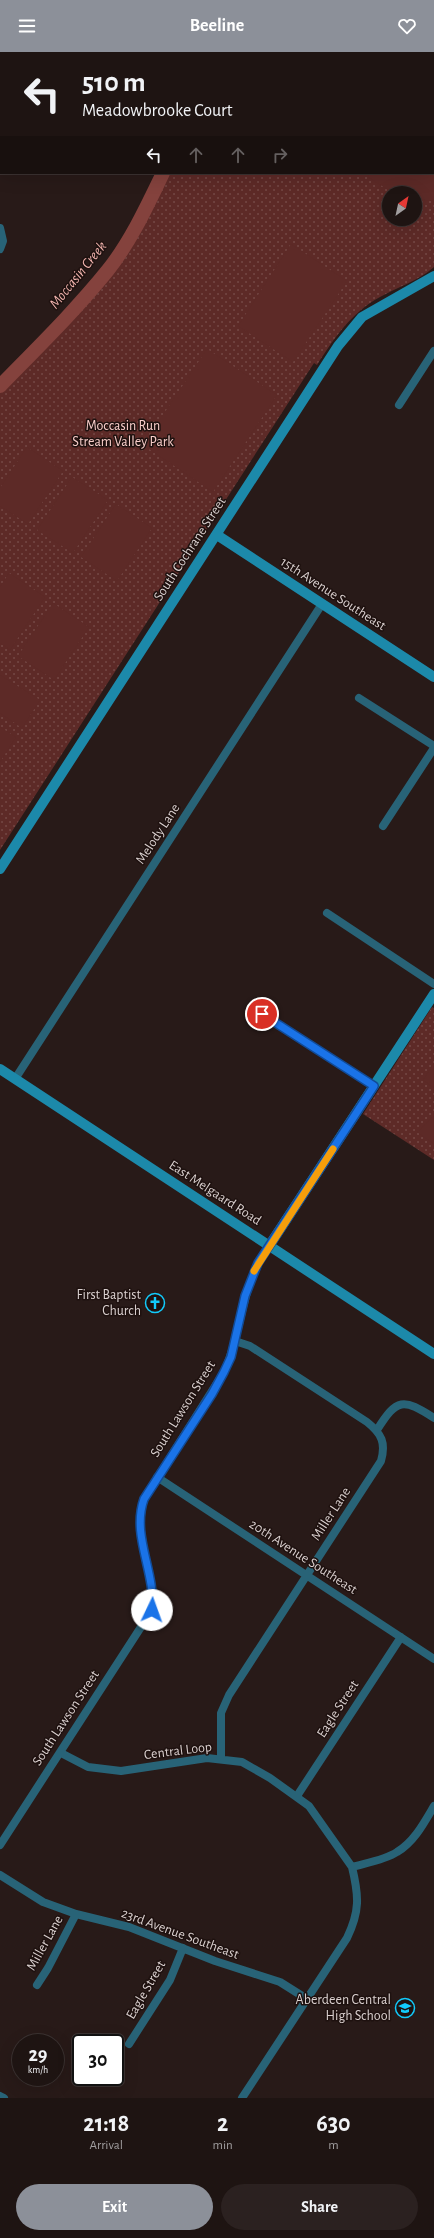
<!DOCTYPE html>
<html lang="en">
<head>
<meta charset="utf-8">
<style>
	body { margin:0; font-family:"Alegreya Sans",sans-serif; background:#2b2120; color:#f1f3f6; height:100vh; display:flex; flex-direction:column; font-size:15px; white-space:nowrap }
	* { box-sizing:border-box; margin:0 }
	p { font-size:13px; color:#a19e9f }
	.icon { flex:none; width:22px; height:22px; fill:none; stroke:currentColor; stroke-width:2; stroke-linecap:round; stroke-linejoin:round }
	.map { position:relative; height:2046px; overflow:hidden }
	.panel { display:flex; flex-direction:column; background:#1e1412; flex:1 }
	.panel>* { flex:none }
	.guide { position:absolute; left:0px; top:0px; width:434px; height:122px; box-shadow:0 4px 16px #0002,0 0 0 1px #3c3332; background:#1e1412; color:#f1f3f6; overflow:hidden }
	.needle { width:26px; rotate:33deg }
	.tools { position:absolute; left:382px; top:134px; display:grid; gap:8px }
	.tools a { display:grid; place-items:center; width:40px; height:40px; border-radius:50%; background:#1e1412; box-shadow:0 4px 16px #0002,0 0 0 1px #3c3332; font-size:20px }
	.speed { position:absolute; left:12px; top:1982px; display:flex; gap:8px; font-size:20px; font-weight:700; text-align:center }
	.speed>* { display:grid; place-content:center; width:52px; height:52px; border-radius:50%; background:#1e1412; box-shadow:0 4px 16px #0002,0 0 0 1px #3c3332; line-height:1 }
	.speed small { font-size:10px; font-weight:400 }
	.speed .limit { border:2px solid #111; border-radius:6px; background:#fff; color:#111 }
	.pin { position:absolute; display:grid; place-items:center; width:34px; height:34px; color:#fff; margin:-17px; border:2px solid #fff; border-radius:50%; box-shadow:0 1px 4px #0007 }
	.me { position:absolute; width:44px; margin:-22px; rotate:3deg; stroke-linejoin:round; filter:drop-shadow(0 0 3px #0008) }
	.turn { display:flex; align-items:center; gap:14px; height:84px; padding:0 16px; font-size:18px }
	.turn .icon { width:52px; height:52px; stroke-width:2.5 }
	.turn b { display:block; font-size:28px; line-height:34px }
	.lanes { display:flex; align-items:center; height:38px; padding:0 16px; background:#0003; justify-content:center; gap:20px; direction:ltr }
	.lanes .off { opacity:.35 }
	.eta { display:flex; justify-content:space-evenly; align-items:center; height:68px; text-align:center }
	.eta b { font-size:24px; font-weight:700; line-height:28px }
	.button { display:flex; gap:8px; margin-top:auto; padding:8px 16px }
	.button a { flex:1; height:46px; border-radius:24px; background:#8c9099; color:#fff; font-size:16px; font-weight:700; line-height:46px; text-align:center }
	.button a+a { background:#2b2120; color:#f1f3f6 }
	header { display:flex; justify-content:space-between; align-items:center; height:52px; padding:0 16px; background:#8c9099; color:#fff; font-size:18px; font-weight:700 }
	.map>svg:first-child { display:block }
	.grass { fill:url(#grass-dots); fill-rule:evenodd }
	.garden { fill:#5d2a27 }
	.lines { fill:none; stroke-linecap:round; stroke-linejoin:round }
	.river { stroke:#84423d; stroke-width:14 }
	.street { stroke:#286377; stroke-width:8 }
	.secondary { stroke:#1c89aa; stroke-width:10 }
	.route-casing { stroke:#114b97; stroke-width:10 }
	.route { stroke:#1a73e8; stroke-width:7 }
	.slow { stroke:#f59e0b; stroke-width:7 }
	.labels { text-anchor:middle; dominant-baseline:central; stroke-width:3; stroke-linejoin:round; paint-order:stroke }
	.park-label { font-size:14px; fill:#f9ceca; stroke:#1e110f }
	.street-label { font-size:14px; fill:#dad0cf; stroke:#1e110f }
	.poi-label { font-size:14px; fill:#dad0cf; stroke:#1e110f; text-anchor:end }
	.water-label { font-size:15px; font-style:italic; fill:#f3b5af; stroke:#1e110f }
</style>
</head>
<body>
<header><svg class="icon" aria-label="menu" viewBox="0 0 24 24"><path d="M4 6h16M4 12h16M4 18h16"/></svg>Beeline<svg class="icon" aria-label="heart" viewBox="0 0 24 24"><path d="M12 20l-8-8c-3-5 5-10 8-4 3-6 11-1 8 4z"/></svg></header>
<div class="map">
<svg width="434" height="2046" viewBox="0 0 434 2046">
	<defs>
		<pattern id="grass-dots" width="8" height="8" patternUnits="userSpaceOnUse"><rect width="8" height="8" fill="#5d2a27"/><path d="M2 2h.1M6 6h.1" fill="none" stroke="#744845" stroke-width="1.8" stroke-linecap="round"/></pattern>
	</defs>
	<rect width="100%" height="100%" fill="#281a18"/>
	<!-- grass -->
	<path class="grass" d="M 121,0 L 434,0 L 434,215 C 418,229 398,235 380,245 C 351,261 335,285 317,313 L 314,311 L 0,798 L 0,334 C 37,296 75,259 108,218 C 131,189 147,154 163,121 L 433,121 L 433,1 ZM 389,141 L 415,141 L 415,167 L 389,167 Z
		M 432,955 L 434,956 L 434,1108 L 363,1062 Z"/>
	<!-- garden -->
	<path class="garden" d="M 307,0 L 375,0 L 376,1 L 306,1 Z
		M 433,41 L 434,41 L 434,149 L 415,147 L 415,141 L 393,141 L 368,125 L 370,121 L 433,121 Z
		M 291,192 L 347,229 L 293,310 L 238,274 Z
		M 207,297 L 277,343 L 213,440 L 143,393 Z
		M 27,395 L 63,419 L 28,472 L 0,454 L 0,436 Z
		M 72,425 L 108,448 L 73,501 L 37,478 Z
		M 116,452 L 152,476 L 117,529 L 81,505 Z
		M 9,521 L 45,545 L 10,598 L 0,591 L 0,535 Z
		M 53,551 L 89,575 L 54,628 L 18,604 Z
		M 0,623 L 40,648 L 22,676 L 0,661 Z
		M 0,675 L 16,685 L 0,710 Z
		M 434,1011 L 434,1036 L 423,1028 Z
		M 434,1064 L 434,1092 L 417,1080 Z"/>
	<g class="lines">
		<!-- river -->
		<path class="river" d="M 235,1 L 236,0
			M 0,334 C 37,296 75,259 108,218 C 131,189 147,154 163,121"/>
		<!-- street -->
		<path class="street" d="M 0,176 L 3,189 L 0,197
			M 399,353 L 434,299
			M 359,646 L 434,694
			M 383,774 L 434,696
			M 327,861 L 434,932
			M 262,962 L 374,1034
			M 15,1027 L 322,552
			M 377,1378 C 397,1346 403,1346 434,1366
			M 157,1425 L 434,1607
			M 61,1701 L 88,1715 L 121,1719 L 207,1706 L 242,1710 L 270,1726 L 309,1754 L 352,1815
			M 221,1707 L 221,1661 L 229,1643 L 381,1409 C 386,1391 382,1382 367,1370 L 250,1294 L 235,1289
			M 297,1744 L 401,1585
			M 0,1793 L 152,1558 C 156,1519 131,1484 144,1447 L 224,1320 C 244,1275 239,1237 269,1194
			M 0,1823 L 43,1850 L 76,1862 L 129,1875 L 215,1909 L 280,1930 L 307,1947
			M 37,1933 L 48,1916 L 76,1862
			M 129,1992 L 170,1928 L 183,1896
			M 0,2044 L 4,2046
			M 242,2046 L 347,1886 C 360,1859 359,1844 352,1815 C 366,1811 385,1808 397,1800 C 414,1790 424,1771 434,1754"/>
		<!-- secondary -->
		<path class="secondary" d="M 217,483 L 434,625
			M 0,817 L 338,294 L 362,265 L 434,224
			M 0,1017 L 434,1302
			M 269,1194 L 434,942"/>
	</g>
	<g class="lines">
		<defs>
			<path id="route" d="M 152,1558 C 156,1520 131,1484 144,1447 L 212,1342 L 224,1320 L 231,1305 L 245,1244 L 258,1211 L 374,1034 L 262,962"/>
		</defs>
		<!-- route casing -->
		<use href="#route" class="route-casing"/>
		<!-- route -->
		<use href="#route" class="route"/>
		<!-- slow -->
		<path class="slow" d="M 254,1219 L 333,1097"/>
	</g>
	<!-- icons -->
	<defs>
		<symbol id="church-ring" viewBox="-11 -11 22 22"><circle r="9.5" fill="#1e110f" stroke="#12cafb" stroke-width="1.5"/><path d="M-1.2-6h2.4v3.5h3.3v2.4h-3.3V6h-2.4V-.1h-3.3v-2.4h3.3Z" fill="#12cafb"/></symbol>
		<symbol id="school-ring" viewBox="-11 -11 22 22"><circle r="9.5" fill="#1e110f" stroke="#12cafb" stroke-width="1.5"/><path d="M0-5L7-2L0 1L-7-2ZM-4 1L0 2.5L4 1V4Q0 6-4 4Z" fill="#12cafb"/></symbol>
	</defs>
	<g fill-rule="evenodd">
		<use href="#church-ring" x="144" y="1240" width="22" height="22"/>
		<use href="#school-ring" x="394" y="1945" width="22" height="22"/>
	</g>
	<g class="labels">
		<!-- park labels -->
		<g class="park-label">
			<text x="123" y="374">Moccasin Run<tspan x="123" dy="16">Stream Valley Park</tspan></text>
		</g>
		<!-- street labels -->
		<g class="street-label">
			<text transform="translate(190 497) rotate(-57)">South Cochrane Street</text>
			<text transform="translate(333 542) rotate(33)">15th Avenue Southeast</text>
			<text transform="translate(158 782) rotate(-57)">Melody Lane</text>
			<text transform="translate(215 1141) rotate(33)">East Melgaard Road</text>
			<text transform="translate(183 1357) rotate(-58)">South Lawson Street</text>
			<text transform="translate(331 1462) rotate(-57)">Miller Lane</text>
			<text transform="translate(303 1505) rotate(33)">20th Avenue Southeast</text>
			<text transform="translate(338 1657) rotate(-57)">Eagle Street</text>
			<text transform="translate(66 1666) rotate(-57)">South Lawson Street</text>
			<text transform="translate(178 1699) rotate(-7)">Central Loop</text>
			<text transform="translate(180 1882) rotate(20)">23rd Avenue Southeast</text>
			<text transform="translate(45 1891) rotate(-61)">Miller Lane</text>
			<text transform="translate(146 1938) rotate(-60)">Eagle Street</text>
		</g>
		<!-- poi labels -->
		<g class="poi-label">
			<text x="141" y="1243">First Baptist<tspan x="141" dy="16">Church</tspan></text>
			<text x="391" y="1948">Aberdeen Central<tspan x="391" dy="16">High School</tspan></text>
		</g>
		<!-- water labels -->
		<g class="water-label">
			<text transform="translate(78 223) rotate(-51)">Moccasin Creek</text>
		</g>
	</g>
</svg>
<div class="tools">
<a><svg class="needle" viewBox="-14 -14 28 28"><path d="M0-13l5 13h-10z" fill="#e53935"/><path d="M0 13l5-13h-10z" fill="#a19e9f"/></svg></a>
</div>
<div class="speed"><div>29<small>km/h</small></div><div class="limit">30</div></div>
<div class="pin" style="left:262px;top:962px;background:#d93025"><svg class="icon" aria-label="arrive" viewBox="0 0 24 24"><path d="M6 21V4h12l-3 4 3 4H6"/></svg></div>
<svg class="me" style="left:152px;top:1558px" viewBox="-20 -20 40 40"><circle r="19" fill="#fff"/><path d="M0-13L10 11 0 6-10 11z" fill="#1a73e8"/></svg>
<div class="guide">
<div class="turn"><svg class="icon" aria-label="left" viewBox="0 0 24 24"><path d="M17 20v-9H6M10 6l-5 5 5 5"/></svg><div><b>510 m</b>Meadowbrooke Court</div></div>
<div class="lanes"><svg class="icon" aria-label="left" viewBox="0 0 24 24"><path d="M17 20v-9H6M10 6l-5 5 5 5"/></svg><svg class="icon off" aria-label="ahead" viewBox="0 0 24 24"><path d="M12 20V5M6 11l6-6 6 6"/></svg><svg class="icon off" aria-label="ahead" viewBox="0 0 24 24"><path d="M12 20V5M6 11l6-6 6 6"/></svg><svg class="icon off" aria-label="right" viewBox="0 0 24 24"><path d="M7 20v-9h11M14 6l5 5-5 5"/></svg></div>
</div>
</div>
<section class="panel">
<div class="eta">
<div><b>21:18</b><p>Arrival</p></div>
<div><b>2</b><p>min</p></div>
<div><b>630</b><p>m</p></div>
</div>
<div class="button"><a>Exit</a><a>Share</a></div>
</section>
</body>
</html>
